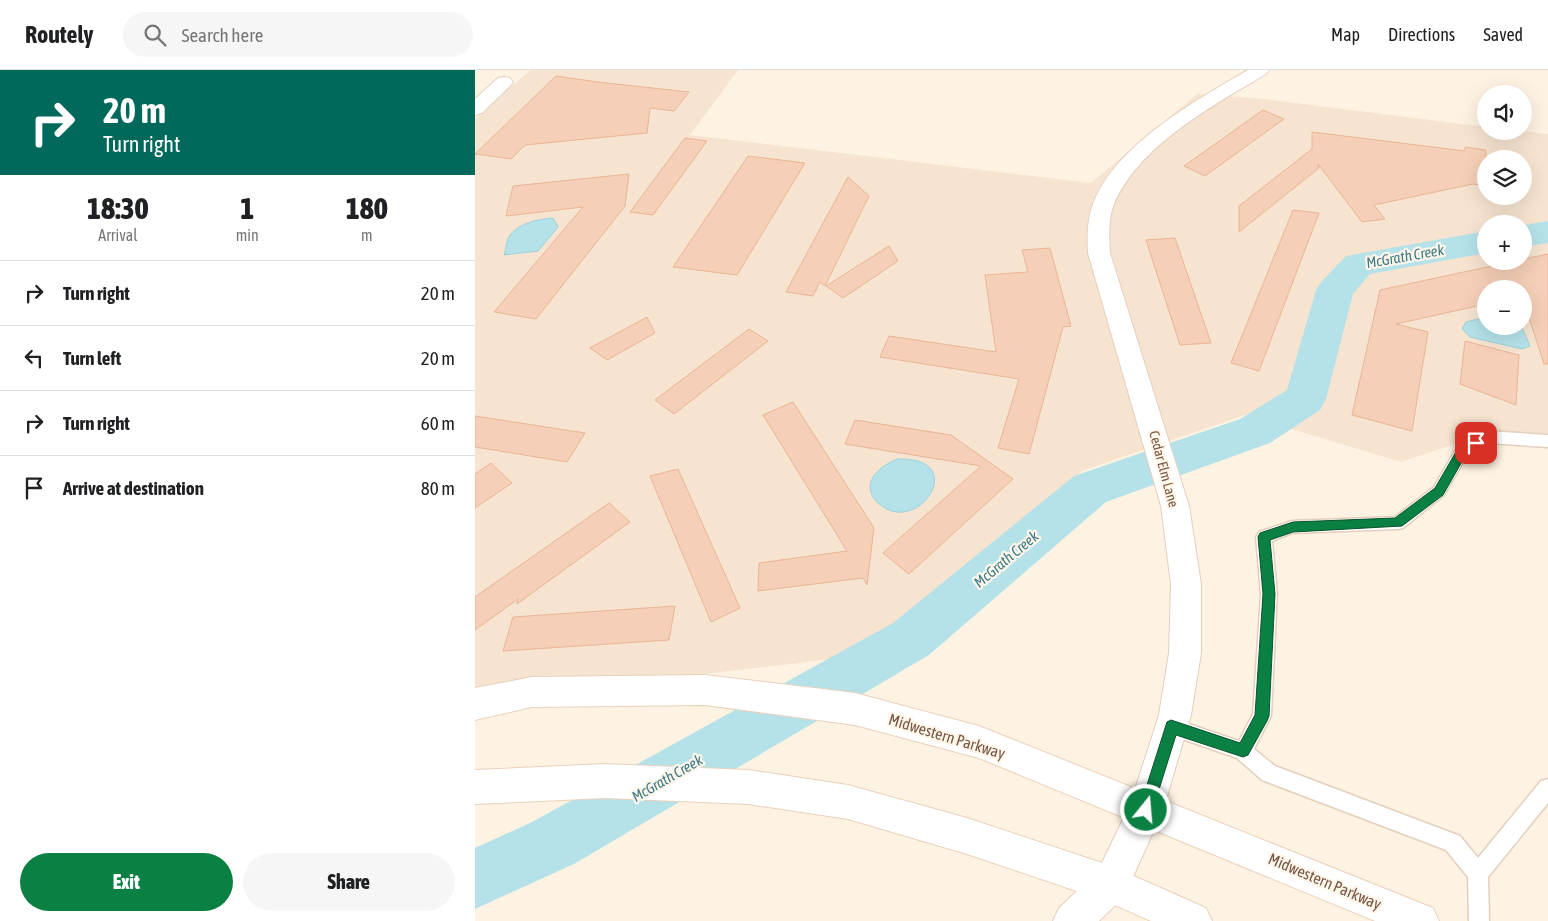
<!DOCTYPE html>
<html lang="en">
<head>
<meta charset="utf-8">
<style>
	body { margin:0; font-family:"Asap Condensed",sans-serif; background:#f6f6f6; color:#202124; height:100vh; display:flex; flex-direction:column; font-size:19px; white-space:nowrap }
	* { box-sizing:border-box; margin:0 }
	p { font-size:16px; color:#757577 }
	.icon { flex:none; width:28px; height:28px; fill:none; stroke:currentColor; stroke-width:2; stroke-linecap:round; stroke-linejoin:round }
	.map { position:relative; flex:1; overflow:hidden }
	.drawer { display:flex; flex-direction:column; background:#fff; width:475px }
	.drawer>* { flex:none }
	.guide { background:#00695c; color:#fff; overflow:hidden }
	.tools { position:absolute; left:1002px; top:15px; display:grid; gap:10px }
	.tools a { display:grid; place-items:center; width:55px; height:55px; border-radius:50%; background:#fff; box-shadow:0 5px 20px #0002; font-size:25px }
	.pin { position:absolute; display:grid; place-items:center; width:42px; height:42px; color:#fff; margin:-21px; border-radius:10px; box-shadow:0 2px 8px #0006 }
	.me { position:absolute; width:55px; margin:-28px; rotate:17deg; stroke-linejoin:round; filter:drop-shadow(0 0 4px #0008) }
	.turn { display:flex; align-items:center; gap:18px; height:105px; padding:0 20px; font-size:22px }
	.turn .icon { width:65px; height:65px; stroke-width:2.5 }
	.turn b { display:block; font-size:35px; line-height:42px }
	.eta { display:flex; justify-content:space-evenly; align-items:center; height:85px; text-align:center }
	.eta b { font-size:30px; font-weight:800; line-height:35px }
	.primary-button { display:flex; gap:10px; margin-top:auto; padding:10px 20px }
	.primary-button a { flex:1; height:58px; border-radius:30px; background:#0b8043; color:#fff; font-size:20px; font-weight:800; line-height:58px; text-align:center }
	.primary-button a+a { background:#f6f6f6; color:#202124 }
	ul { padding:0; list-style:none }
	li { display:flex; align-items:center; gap:15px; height:65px; padding:0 20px; border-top:1px solid #e0e0e0 }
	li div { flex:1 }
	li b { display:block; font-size:19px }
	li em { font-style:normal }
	header { display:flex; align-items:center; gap:30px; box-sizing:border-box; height:70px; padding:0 25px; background:#fff; border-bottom:1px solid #e0e0e0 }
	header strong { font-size:24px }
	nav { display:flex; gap:28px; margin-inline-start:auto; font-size:18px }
	.search { width:350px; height:45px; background:#f6f6f6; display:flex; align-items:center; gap:12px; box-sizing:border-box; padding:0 18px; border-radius:28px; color:#757577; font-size:19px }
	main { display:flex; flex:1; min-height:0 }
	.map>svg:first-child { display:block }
	.residential { fill:#f6e4d0; fill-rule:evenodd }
	.water { fill:#b5e2e9; stroke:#9ad2db }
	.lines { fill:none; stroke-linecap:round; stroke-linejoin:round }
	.river { fill:#b5e2e9; fill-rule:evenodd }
	.building { fill:#f5cfb7; stroke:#e9b596 }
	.service-casing { stroke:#e3cfbd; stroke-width:3 }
	.minor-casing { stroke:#e3cfbd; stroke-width:2 }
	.secondary-casing { stroke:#ead1bc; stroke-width:2 }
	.service { fill:#fff; fill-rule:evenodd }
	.minor { fill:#fff; fill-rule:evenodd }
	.secondary { fill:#fff; fill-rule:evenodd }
	.route { fill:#0b8043; stroke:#07532c }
	.labels { text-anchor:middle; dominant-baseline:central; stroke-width:4.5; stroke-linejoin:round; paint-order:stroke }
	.street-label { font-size:14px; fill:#775746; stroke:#fff6ea }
	.water-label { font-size:15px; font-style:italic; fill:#3b7a86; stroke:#fff6ea }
	.near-street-label { font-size:16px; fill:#775746; stroke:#fff6ea }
</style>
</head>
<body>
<header>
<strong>Routely</strong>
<div class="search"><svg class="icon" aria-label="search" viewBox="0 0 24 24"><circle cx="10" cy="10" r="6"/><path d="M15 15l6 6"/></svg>Search here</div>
<nav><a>Map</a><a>Directions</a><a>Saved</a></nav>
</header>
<main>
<section class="drawer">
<div class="guide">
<div class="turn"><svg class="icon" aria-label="right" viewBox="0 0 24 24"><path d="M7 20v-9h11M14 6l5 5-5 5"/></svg><div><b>20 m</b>Turn right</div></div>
</div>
<div class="eta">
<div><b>18:30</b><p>Arrival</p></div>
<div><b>1</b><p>min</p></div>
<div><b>180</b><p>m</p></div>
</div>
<ul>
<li><svg class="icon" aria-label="right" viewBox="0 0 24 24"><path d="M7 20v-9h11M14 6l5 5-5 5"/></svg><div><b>Turn right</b></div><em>20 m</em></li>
<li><svg class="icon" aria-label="left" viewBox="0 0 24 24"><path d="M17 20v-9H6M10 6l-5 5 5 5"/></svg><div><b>Turn left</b></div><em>20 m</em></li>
<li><svg class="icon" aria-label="right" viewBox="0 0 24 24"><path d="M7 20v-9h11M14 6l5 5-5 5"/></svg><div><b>Turn right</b></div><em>60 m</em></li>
<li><svg class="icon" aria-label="arrive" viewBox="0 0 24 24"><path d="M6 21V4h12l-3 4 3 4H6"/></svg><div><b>Arrive at destination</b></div><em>80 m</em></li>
</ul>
<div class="primary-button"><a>Exit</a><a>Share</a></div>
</section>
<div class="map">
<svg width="1073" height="851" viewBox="0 0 1073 851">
	<rect width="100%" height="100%" fill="#fef3e2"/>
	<!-- residential -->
	<path class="residential" d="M 55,0 L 263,0 L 215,65 L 616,113 L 722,24 L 781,28 L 1011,57 L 1011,61 L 1047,61 L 1073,64 L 1073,372 L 992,370 L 926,392 L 770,345 L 607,401 L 412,583 L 220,605 L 55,613 L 0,624 L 0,49 ZM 1011,89 L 1049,89 L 1049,126 L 1011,126 ZM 1011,154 L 1049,154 L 1049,191 L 1011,191 ZM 1011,219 L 1049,219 L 1049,256 L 1011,256 Z"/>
	<!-- water -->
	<path class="water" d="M 78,148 L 83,157 L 63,181 L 29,185 C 31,180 31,174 33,169 C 39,154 64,149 78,148 Z
		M 1011,247 L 1011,256 L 1046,256 L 1055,276 L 1047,279 L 995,267 L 987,259 L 991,252 Z
		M 423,389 C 497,387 442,469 403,433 C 383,414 405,395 423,389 Z"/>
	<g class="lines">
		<!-- river -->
		<path class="river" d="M 1073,151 L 1073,173 L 1049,177 L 1049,155 Z
			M 1011,161 L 1011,183 L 895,204 L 878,224 L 851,329 L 845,340 L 795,373 L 631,432 L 454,585 L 99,794 L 0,839 L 0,778 L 57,752 L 418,553 L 599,406 L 765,349 L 812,320 L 841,220 L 847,211 L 871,186 Z"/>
	</g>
	<!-- building -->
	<path class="building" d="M 81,6 L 123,12 L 214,22 L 199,41 L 175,38 L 172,63 L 50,75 L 36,89 L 0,84 Z
		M 788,40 L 809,49 L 730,106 L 709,96 Z
		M 837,62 L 990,81 L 990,77 L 1011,80 L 1011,116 L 998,114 L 899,135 L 910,149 L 887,152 L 843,94 L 844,98 L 764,162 L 764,136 L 837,79 Z
		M 210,68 L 232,71 L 178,145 L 155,142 Z
		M 273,86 L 330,93 L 262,205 L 198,197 Z
		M 154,104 L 150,136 L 61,249 L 19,242 L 108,137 L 31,146 L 38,116 Z
		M 373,107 L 394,126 L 350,216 L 345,212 L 338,226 L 311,222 Z
		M 818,140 L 844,143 L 784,301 L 756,293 Z
		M 700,168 L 736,273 L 705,275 L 671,170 Z
		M 414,176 L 423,191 L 368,228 L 351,216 Z
		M 575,178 L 596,256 L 588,257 L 554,384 L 523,378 L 544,309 L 405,287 L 414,266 L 521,282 L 510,205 L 553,202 L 547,180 Z
		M 1073,184 L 1073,294 L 1069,294 L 1049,232 L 1049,219 L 1011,219 L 1011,234 L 921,254 L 953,262 L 937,361 L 877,345 L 905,220 L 1040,191 L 1049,191 L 1049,189 Z
		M 172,247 L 180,263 L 132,290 L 115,278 Z
		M 274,259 L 293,271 L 199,344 L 180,330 Z
		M 990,271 L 1044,285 L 1041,335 L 985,314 Z
		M 318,332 L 399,458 L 392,515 L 388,508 L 283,521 L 284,493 L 372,481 L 288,345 Z
		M 0,346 L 110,363 L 92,392 L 0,377 Z
		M 380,350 L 476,365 L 538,409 L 434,504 L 408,483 L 506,396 L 370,374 Z
		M 16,393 L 37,413 L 0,438 L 0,404 Z
		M 203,399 L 265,538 L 236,552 L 175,406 Z
		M 134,433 L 155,452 L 42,534 L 43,529 L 0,560 L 0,527 Z
		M 200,536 L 194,570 L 28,581 L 38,547 Z"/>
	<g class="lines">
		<defs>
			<path id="service" d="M 1012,361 L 1073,365 L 1073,377 L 1013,373 L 994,382 L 969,425 L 928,458 L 923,459 L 817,463 L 797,471 L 802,524 L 796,646 L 779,679 L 800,696 L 985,766 L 1003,788 L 1066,711 L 1073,709 L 1073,733 L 1013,807 L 1014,851 L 994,851 L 993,807 L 971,780 L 787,710 L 762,688 L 690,663 L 687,657 L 690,651 L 696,648 L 764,671 L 778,644 L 786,524 L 781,467 L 784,462 L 817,451 L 920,447 L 959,417 L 984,374 Z"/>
			<path id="minor" d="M 773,0 L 794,0 L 791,4 C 739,35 664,75 639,134 C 633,149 634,167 635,183 L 714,436 L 726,514 L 726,583 L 716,645 L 688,740 L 649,827 L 624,851 L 578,851 L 584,838 L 623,801 L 655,735 L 684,645 L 694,583 L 696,514 L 686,436 L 613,183 C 612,168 612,152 617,137 C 638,76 720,31 773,0 Z
				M 29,7 L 35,8 L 38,12 L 35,16 L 7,43 L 0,45 L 0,29 L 23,8 Z"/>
			<path id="secondary" d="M 230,605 L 380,623 L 504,656 L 958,838 L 964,851 L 900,851 L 504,688 L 380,655 L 230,635 L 57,637 L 0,650 L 0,618 L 57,607 Z
				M 130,694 L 273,700 L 373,715 L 492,748 L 636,796 L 731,838 L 737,851 L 676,851 L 631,831 L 492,784 L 373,749 L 273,734 L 130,728 L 0,734 L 0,700 Z"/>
		</defs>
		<!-- service casing -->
		<use href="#service" class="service-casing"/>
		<!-- minor casing -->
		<use href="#minor" class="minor-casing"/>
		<!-- secondary casing -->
		<use href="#secondary" class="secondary-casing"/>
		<!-- service -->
		<use href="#service" class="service"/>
		<!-- minor -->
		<use href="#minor" class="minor"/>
		<!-- secondary -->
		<use href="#secondary" class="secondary"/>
	</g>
	<!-- route -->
	<path class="route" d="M 1001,369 L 1006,373 L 1004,376 L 993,381 L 968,425 L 927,456 L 818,462 L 795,470 L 800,524 L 794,646 L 792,651 L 773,685 L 768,687 L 701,665 L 676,745 L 671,747 L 666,745 L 664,740 L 692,652 L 696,650 L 765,673 L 780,645 L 788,524 L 783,467 L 785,463 L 818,452 L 920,448 L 960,418 L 985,375 Z"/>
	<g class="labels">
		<!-- street labels -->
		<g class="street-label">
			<text transform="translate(689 399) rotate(75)">Cedar Elm Lane</text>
		</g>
		<!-- water labels -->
		<g class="water-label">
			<text transform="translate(930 186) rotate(-10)">McGrath Creek</text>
			<text transform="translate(531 489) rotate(-40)">McGrath Creek</text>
			<text transform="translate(192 708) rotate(-30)">McGrath Creek</text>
		</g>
		<!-- near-street labels -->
		<g class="near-street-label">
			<text transform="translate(472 666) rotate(17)">Midwestern Parkway</text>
			<text transform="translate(850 811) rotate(23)">Midwestern Parkway</text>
		</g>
	</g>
</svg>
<div class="tools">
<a><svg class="icon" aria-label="sound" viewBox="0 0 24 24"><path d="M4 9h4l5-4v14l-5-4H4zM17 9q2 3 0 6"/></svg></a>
<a><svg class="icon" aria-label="layers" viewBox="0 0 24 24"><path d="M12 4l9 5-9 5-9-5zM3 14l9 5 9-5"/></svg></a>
<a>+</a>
<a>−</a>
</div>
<div class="pin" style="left:1001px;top:373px;background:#d93025"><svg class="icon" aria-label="arrive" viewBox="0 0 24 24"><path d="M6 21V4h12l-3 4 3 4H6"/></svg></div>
<svg class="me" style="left:671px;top:740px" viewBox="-20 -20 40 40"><circle r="17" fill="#0b8043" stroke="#fff" stroke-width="3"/><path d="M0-11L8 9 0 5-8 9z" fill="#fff"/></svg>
</div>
</main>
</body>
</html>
